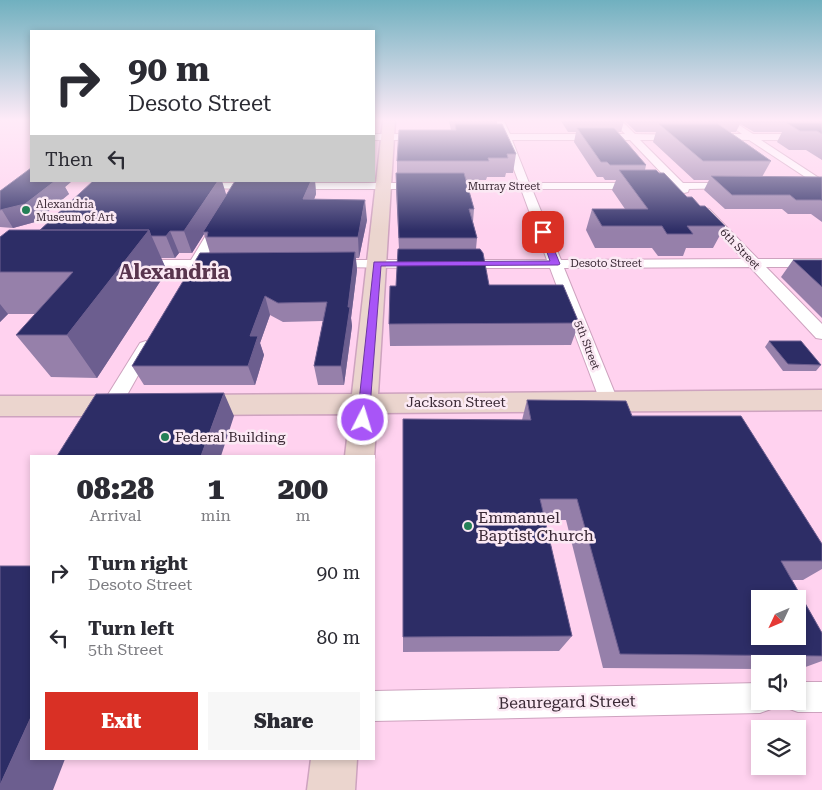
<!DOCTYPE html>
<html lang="en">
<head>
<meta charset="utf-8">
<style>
	body { margin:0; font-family:"Roboto Serif",serif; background:#f7f7f7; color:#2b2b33; height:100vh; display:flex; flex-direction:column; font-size:19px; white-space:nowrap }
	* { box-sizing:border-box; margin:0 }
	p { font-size:16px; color:#7c7c81 }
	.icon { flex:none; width:28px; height:28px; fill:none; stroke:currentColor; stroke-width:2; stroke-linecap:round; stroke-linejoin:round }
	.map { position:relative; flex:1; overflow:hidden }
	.drawer { position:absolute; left:30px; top:455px; width:345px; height:305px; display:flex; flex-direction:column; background:#fff; border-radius:0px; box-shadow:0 2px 8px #0003 }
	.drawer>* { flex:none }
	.banner { position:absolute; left:30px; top:30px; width:345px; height:152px; border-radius:0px; box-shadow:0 2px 8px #0003; background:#fff; color:#2b2b33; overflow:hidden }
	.needle { width:32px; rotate:226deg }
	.controls { position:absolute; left:751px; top:590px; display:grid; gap:10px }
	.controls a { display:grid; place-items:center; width:55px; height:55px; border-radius:0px; background:#fff; box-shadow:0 2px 8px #0003; font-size:25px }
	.pin { position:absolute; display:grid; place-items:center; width:42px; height:42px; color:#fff; margin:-21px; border-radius:10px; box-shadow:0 2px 8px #0006 }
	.me { position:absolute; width:55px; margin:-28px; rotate:5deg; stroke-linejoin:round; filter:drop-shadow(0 0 4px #0008) }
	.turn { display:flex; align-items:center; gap:18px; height:105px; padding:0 15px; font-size:22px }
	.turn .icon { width:65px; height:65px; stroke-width:2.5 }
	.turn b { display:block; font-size:35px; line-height:42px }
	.then { display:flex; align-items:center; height:48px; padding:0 15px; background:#0003; gap:10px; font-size:19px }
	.eta { display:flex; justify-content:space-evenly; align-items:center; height:85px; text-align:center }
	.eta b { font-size:30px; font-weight:800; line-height:35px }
	.action { display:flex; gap:10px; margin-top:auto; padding:10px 15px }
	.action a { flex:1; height:58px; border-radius:0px; background:#d93025; color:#fff; font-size:20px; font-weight:800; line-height:58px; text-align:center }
	.action a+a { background:#f7f7f7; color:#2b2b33 }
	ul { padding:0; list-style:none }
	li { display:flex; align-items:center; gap:15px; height:65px; padding:0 15px }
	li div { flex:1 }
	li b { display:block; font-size:19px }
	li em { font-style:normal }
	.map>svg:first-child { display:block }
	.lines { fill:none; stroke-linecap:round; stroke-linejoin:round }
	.minor-casing { stroke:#cea3bf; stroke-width:2 }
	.secondary-casing { stroke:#cea3bf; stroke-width:3 }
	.minor { fill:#fff; fill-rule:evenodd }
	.secondary { fill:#ebd5ce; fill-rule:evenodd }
	.wall { fill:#9680aa }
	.shaded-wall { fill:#6c5e8f }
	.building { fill:#2d2d66; stroke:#6c5e8f; fill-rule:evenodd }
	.route { fill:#a855f7; stroke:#6d37a1 }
	.poi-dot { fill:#248057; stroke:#fbe9f4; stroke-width:2 }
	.labels { text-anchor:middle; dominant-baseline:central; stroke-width:5; stroke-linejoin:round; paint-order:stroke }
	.far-street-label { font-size:11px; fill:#3a2935; stroke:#fbe9f4 }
	.far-poi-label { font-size:11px; fill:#3a2935; stroke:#fbe9f4; text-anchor:start }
	.street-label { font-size:14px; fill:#3a2935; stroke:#fbe9f4 }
	.poi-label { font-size:14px; fill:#3a2935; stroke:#fbe9f4; text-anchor:start }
	.near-poi-label { font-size:16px; fill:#3a2935; stroke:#fbe9f4; text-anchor:start }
	.near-street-label { font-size:16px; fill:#3a2935; stroke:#fbe9f4 }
	.far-town-label { font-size:20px; font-weight:bold; fill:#59354e; stroke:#fbe9f4 }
</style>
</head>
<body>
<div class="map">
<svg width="822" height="790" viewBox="0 0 822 790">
	<rect width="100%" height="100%" fill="#ffd2ef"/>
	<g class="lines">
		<defs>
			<path id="minor" d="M 496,121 L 504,121 L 510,134 L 625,134 L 613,121 L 622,121 L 635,134 L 683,135 L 683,139 L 680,140 L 640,140 L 683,183 L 731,183 L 736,186 L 735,188 L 689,189 L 688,192 L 684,193 L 677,189 L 532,189 L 561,260 L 743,259 L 699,212 L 705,208 L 709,209 L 758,259 L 822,259 L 822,267 L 766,267 L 822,324 L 822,339 L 816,338 L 750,267 L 564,268 L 618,401 L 616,406 L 609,408 L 602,406 L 600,401 L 550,268 L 459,268 L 452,264 L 459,260 L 547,260 L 521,189 L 291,189 L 286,186 L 291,183 L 519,183 L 503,140 L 482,140 L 478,137 L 482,134 L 501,134 ZM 512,140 L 630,140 L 671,183 L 529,183 Z
				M 724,121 L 733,121 L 753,134 L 822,134 L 822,140 L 761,140 L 822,180 L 822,188 L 749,140 L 707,139 L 707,135 L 710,134 L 742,134 Z
				M 374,134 L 422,134 L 426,137 L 422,140 L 374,140 Z
				M 198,183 L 258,183 L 263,186 L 258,189 L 194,188 L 193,186 Z
				M 220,218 L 226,222 L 205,260 L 224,261 L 226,264 L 224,267 L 200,268 L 195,277 L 185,277 L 183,274 L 186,268 L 139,268 L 132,264 L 139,260 L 191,260 L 214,222 Z
				M 331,260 L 421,260 L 428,264 L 421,268 L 326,267 L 324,264 L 326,261 Z
				M 146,341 L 152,343 L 154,347 L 118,411 L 111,413 L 104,411 L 101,406 L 104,401 L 140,343 Z
				M 798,682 L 822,682 L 822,712 L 798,712 L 787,708 L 785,701 L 798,701 Z
				M 760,683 L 760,701 L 774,701 L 771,709 L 760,713 L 374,721 L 374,691 Z"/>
			<path id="secondary" d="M 383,121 L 395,121 L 378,394 L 822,390 L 822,410 L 377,413 L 374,458 L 374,456 L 345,456 L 350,414 L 193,415 L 184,412 L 180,405 L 184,398 L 193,395 L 352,394 Z
				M 0,396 L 124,396 L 133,399 L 137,406 L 133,413 L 124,416 L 0,416 Z
				M 311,759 L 357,759 L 355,790 L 307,790 Z"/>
		</defs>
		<!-- minor casing -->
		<use href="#minor" class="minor-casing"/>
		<!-- secondary casing -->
		<use href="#secondary" class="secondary-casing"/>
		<!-- minor -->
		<use href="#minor" class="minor"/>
		<!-- secondary -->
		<use href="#secondary" class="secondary"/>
	</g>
	<!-- wall -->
	<path class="wall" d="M 449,121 L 497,121 L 497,124 L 516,154 L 513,173 L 506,173 L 505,177 L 487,177 L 486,180 L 466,180 L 474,209 L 473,222 L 477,238 L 476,249 L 489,285 L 579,323 L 571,345 L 390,346 L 389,324 L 396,286 L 399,249 L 396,191 L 396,173 L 397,173 L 397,161 L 451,130 Z
		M 561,121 L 624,121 L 621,132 L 618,132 L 646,165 L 645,170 L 659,173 L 687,197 L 700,206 L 725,226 L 713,248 L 686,248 L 683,256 L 658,256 L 652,248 L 595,248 L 586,230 L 592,209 L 625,209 L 612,190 L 616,180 L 605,180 L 603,177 L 597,177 L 574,142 L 576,132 L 568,132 Z
		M 625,121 L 822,121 L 822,160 L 806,150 L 789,150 L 777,142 L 782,132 L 754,132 L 740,124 L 736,132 L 729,132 L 771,161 L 762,177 L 822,177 L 822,222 L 811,214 L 788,214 L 782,209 L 725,209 L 704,190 L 709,180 L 694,180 L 653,142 L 656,132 L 636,132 Z
		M 31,181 L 72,181 L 65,187 L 69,194 L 35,222 L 13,228 L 0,227 L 0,191 Z
		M 235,181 L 315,181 L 316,194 L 314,199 L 367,220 L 359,258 L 356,258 L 357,270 L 351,318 L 352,326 L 344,385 L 318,385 L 314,366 L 323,321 L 283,322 L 270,315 L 260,343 L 264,355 L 255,385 L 144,385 L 132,366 L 210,253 L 204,234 L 192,253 L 179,253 L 175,258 L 161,258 L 167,271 L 97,378 L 51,377 L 16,335 L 35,314 L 8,314 L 0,322 L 0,237 L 40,230 L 226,196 Z
		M 793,260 L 822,260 L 822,318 L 781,277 Z
		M 769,341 L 821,365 L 816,371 L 783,371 L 765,347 Z
		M 527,400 L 632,416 L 822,544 L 822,569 L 803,580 L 792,580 L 822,633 L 822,661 L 800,669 L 798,669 L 798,664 L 760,664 L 760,669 L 603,668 L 566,520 L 545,520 L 572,636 L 559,651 L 403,652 L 403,637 L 522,420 Z"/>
	<!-- shaded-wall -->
	<path class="shaded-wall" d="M 49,181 L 72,181 L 65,187 L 69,194 L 35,222 L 13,228 L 2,210 Z
		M 218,181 L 222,181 L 227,197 L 203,232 L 204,234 L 192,253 L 184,231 Z
		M 311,181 L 315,181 L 316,194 L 307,219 L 303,199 Z
		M 365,200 L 367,220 L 359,258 L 358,237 Z
		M 149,230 L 167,271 L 97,378 L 67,335 Z
		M 170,231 L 179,253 L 175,258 L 166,236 Z
		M 355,252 L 357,270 L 351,318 L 352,326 L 344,385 L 341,366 Z
		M 265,296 L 270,315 L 260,343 L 264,355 L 255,385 L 248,366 L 250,336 Z
		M 0,304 L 8,314 L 0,322 Z
		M 224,393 L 234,416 L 221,456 L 201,456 Z
		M 31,717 L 31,759 L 65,759 L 53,790 L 0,790 L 0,785 Z"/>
	<!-- building -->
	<path class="building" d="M 787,123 L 822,123 L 822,134 L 817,131 L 800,131 Z
		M 455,124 L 502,124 L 516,154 L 507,154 L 508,158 L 488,158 L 489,161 L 397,161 L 399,130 L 456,130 Z
		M 659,124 L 718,124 L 771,161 L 703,161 Z
		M 577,128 L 614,128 L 646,165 L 610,165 L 607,162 L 601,162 Z
		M 31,168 L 31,181 L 55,181 L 25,204 L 0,210 L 0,191 Z
		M 619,170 L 656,170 L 659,173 L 664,173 L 687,197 L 692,197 L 700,206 L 705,206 L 725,226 L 687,226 L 693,234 L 667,234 L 662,226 L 602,226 L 592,209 L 648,209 Z
		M 396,173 L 464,173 L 474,209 L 469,209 L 477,238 L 399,238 Z
		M 711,176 L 822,177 L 822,201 L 821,200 L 796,200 L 790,195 L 732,195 Z
		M 93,181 L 218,181 L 184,231 L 170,231 L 166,236 L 151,236 L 149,230 L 40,230 Z
		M 235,181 L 311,181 L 303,199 L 365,200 L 358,237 L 207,237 L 208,232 L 203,232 Z
		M 9,230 L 149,230 L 67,335 L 16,335 L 73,272 L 0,272 L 0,237 Z
		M 398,249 L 480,249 L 483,253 L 489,285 L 563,285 L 579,323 L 389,324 L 390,286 L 396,286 Z
		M 355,252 L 348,307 L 350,307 L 341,366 L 314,366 L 327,302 L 278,303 L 265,296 L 250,336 L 258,336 L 248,366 L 132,366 L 200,253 Z
		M 793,260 L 822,260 L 822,287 Z
		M 769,341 L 801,341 L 821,365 L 788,364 Z
		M 224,393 L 201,456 L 57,456 L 96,394 Z
		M 527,400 L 626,401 L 632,416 L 741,416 L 822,544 L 822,561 L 781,561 L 822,633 L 822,656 L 620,654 L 577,499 L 540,499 L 572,636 L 403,637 L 403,419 L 531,420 ZM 760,599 L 798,599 L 798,636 L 760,636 Z
		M 0,566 L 31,566 L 31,717 L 0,785 Z"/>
	<!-- sky -->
	<linearGradient id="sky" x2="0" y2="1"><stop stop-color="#70b0bf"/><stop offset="0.52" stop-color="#ffebf8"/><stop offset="1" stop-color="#ffebf8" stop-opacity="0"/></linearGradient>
	<rect width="822" height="231" fill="url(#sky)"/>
	<!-- route -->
	<path class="route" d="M 543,230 L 547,232 L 560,264 L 558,265 L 381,266 L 369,420 L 368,424 L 359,424 L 357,420 L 374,262 L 550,261 L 540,232 Z"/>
	<!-- markers -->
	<g class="poi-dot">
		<circle cx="26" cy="210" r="5"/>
		<circle cx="165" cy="437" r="5"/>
		<circle cx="468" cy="526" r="5"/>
	</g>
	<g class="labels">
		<!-- far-street labels -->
		<g class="far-street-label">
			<text x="504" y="186">Murray Street</text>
			<text transform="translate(740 249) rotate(46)">6th Street</text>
			<text x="606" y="263">Desoto Street</text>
			<text transform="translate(587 345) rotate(69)">5th Street</text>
		</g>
		<!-- far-poi labels -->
		<g class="far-poi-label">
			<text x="36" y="204">Alexandria<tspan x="36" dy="13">Museum of Art</tspan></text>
		</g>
		<!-- street labels -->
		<g class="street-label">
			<text x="456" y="402">Jackson Street</text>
		</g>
		<!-- poi labels -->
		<g class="poi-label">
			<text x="175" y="437">Federal Building</text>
		</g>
		<!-- near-poi labels -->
		<g class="near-poi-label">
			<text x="478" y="517">Emmanuel<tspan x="478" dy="18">Baptist Church</tspan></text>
		</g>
		<!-- near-street labels -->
		<g class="near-street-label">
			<text transform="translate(567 702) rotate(-1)">Beauregard Street</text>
		</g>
		<!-- far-town labels -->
		<g class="far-town-label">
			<text x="174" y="272">Alexandria</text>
		</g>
	</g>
</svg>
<div class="controls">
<a><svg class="needle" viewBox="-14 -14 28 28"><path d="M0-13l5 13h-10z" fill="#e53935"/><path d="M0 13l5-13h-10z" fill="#7c7c81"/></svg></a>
<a><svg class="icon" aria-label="sound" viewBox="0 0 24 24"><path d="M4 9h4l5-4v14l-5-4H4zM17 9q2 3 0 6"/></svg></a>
<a><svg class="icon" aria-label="layers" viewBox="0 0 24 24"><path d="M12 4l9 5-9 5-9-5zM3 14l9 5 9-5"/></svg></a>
</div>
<div class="pin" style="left:543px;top:232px;background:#d93025"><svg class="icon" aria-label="arrive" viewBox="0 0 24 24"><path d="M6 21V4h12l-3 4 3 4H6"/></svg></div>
<svg class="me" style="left:363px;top:420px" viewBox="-20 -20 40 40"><circle r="17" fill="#a855f7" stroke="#fff" stroke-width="3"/><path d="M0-11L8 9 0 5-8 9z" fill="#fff"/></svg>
<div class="banner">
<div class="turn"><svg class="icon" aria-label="right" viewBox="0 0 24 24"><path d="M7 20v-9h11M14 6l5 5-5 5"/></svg><div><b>90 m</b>Desoto Street</div></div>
<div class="then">Then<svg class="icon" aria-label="left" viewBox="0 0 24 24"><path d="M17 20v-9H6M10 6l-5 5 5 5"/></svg></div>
</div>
<section class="drawer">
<div class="eta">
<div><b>08:28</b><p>Arrival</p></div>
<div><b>1</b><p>min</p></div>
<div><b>200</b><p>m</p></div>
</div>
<ul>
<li><svg class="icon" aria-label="right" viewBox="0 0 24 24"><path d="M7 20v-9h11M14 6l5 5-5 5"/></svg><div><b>Turn right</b><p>Desoto Street</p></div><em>90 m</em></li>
<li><svg class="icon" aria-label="left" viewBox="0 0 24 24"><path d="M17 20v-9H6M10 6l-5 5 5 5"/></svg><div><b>Turn left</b><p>5th Street</p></div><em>80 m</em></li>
</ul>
<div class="action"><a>Exit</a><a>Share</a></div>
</section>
</div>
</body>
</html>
